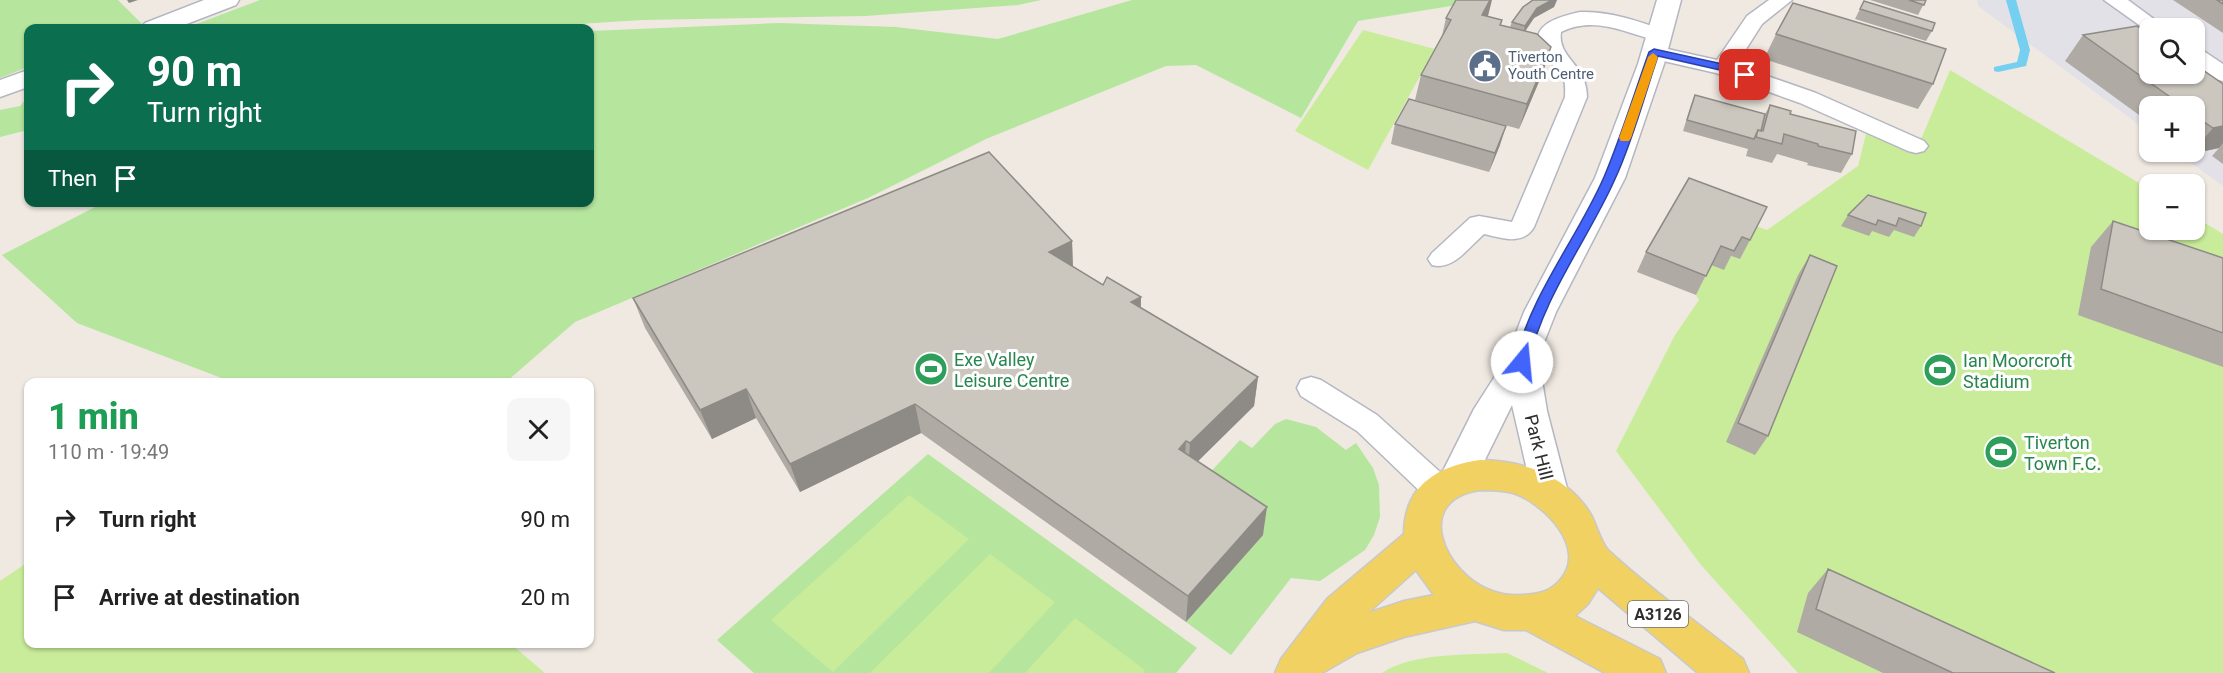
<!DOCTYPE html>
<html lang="en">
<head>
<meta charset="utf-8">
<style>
	body { margin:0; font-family:Roboto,sans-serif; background:#f6f6f6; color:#222; height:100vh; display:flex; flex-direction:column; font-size:22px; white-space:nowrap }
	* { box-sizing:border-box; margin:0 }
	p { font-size:20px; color:#767676 }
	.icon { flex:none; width:33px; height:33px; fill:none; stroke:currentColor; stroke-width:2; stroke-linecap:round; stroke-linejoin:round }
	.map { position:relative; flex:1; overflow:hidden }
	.side { position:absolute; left:24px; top:378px; width:570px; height:270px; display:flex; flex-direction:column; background:#fff; border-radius:12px; box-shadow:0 2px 4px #0004 }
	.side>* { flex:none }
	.banner { position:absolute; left:24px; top:24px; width:570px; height:183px; border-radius:12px; box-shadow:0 2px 4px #0004; background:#0b6e4f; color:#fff; overflow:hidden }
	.buttons { position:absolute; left:2139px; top:18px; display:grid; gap:12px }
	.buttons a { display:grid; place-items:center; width:66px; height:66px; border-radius:12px; background:#fff; box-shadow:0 2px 4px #0004; font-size:30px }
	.pin { position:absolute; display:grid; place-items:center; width:51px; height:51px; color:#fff; margin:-26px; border-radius:12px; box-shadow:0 3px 9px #0006 }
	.me { position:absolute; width:66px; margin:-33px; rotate:17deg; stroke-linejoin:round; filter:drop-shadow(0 0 4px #0008) }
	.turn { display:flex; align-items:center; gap:21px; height:126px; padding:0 24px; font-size:27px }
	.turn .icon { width:78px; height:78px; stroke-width:2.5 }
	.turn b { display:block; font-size:42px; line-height:51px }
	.then { display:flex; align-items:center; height:57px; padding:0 24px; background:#0003; gap:12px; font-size:22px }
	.round { display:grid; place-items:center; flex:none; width:63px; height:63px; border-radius:12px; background:#f6f6f6 }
	.headline { display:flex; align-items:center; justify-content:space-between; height:102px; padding:0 24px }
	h1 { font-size:36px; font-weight:800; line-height:45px; color:#1e9e55 }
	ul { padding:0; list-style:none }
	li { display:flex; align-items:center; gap:18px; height:78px; padding:0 24px }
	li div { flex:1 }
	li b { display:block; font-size:22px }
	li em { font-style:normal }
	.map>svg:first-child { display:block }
	.industrial { fill:#e3e1e8; fill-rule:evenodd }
	.green { fill:#b6e59e }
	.pitch { fill:#c9ec9a }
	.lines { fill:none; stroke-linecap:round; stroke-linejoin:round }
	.stream { fill:#75cff0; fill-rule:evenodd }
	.service-casing { stroke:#b4b7c1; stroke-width:3 }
	.minor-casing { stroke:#b4b7c1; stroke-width:3 }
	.tertiary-casing { stroke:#b4b7c1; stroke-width:3 }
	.primary-casing { stroke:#c9c9c9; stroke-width:3 }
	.service { fill:#fff; fill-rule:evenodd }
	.minor { fill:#fff; fill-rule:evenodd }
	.tertiary { fill:#fff; fill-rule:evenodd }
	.primary { fill:#f2d163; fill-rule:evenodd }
	.wall { fill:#afaba4 }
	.shaded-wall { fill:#8e8b86 }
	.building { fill:#cbc7bf; stroke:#8e8b86; stroke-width:1.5 }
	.route { fill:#4264fb; stroke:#2b41a3; stroke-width:1.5 }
	.slow { fill:#f59e0b }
	.labels { text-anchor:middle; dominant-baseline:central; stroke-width:6; stroke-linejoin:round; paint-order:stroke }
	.far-service-label { font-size:15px; fill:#4e5e75; stroke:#fff; text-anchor:start }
	.shield { fill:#fff; stroke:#6d6d6d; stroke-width:1.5 }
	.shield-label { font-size:16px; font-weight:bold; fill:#2e2e2e }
	.leisure-label { font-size:18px; fill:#27864d; stroke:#fff; text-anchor:start }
	.street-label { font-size:18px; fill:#2e2e2e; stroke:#fff }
</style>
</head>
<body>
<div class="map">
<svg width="2223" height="673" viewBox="0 0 2223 673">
	<rect width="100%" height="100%" fill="#efe9e1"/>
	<!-- industrial -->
	<path class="industrial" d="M 1977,0 L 2223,0 L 2223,186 L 2176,152 L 2194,152 L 2194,106 L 2150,106 L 2149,132 L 1978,6 ZM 2150,28 L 2194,28 L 2194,74 L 2150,74 Z"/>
	<!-- green -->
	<path class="green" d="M 0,0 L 118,0 L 142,24 L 131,28 L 28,28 L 28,67 L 0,78 Z
		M 260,0 L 1041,0 L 1018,5 L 865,16 L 642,20 L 514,28 L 186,28 Z
		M 1132,0 L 1465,0 L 1457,5 L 1358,21 L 1301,118 L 1196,65 L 1166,66 L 986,139 L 868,198 L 575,322 L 506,382 L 232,382 L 77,323 L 2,255 L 103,203 L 590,202 L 590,31 L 779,23 L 896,27 L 998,39 Z
		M 28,97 L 28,130 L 0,137 L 0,110 L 20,106 Z
		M 1286,419 L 1316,427 L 1346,450 L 1356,443 L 1373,468 L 1379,485 L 1380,517 L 1374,535 L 1365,550 L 1320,581 L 1291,578 L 1231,655 L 1186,622 L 1262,535 L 1195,489 L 1240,440 L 1252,448 L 1275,424 Z
		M 928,454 L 1197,648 L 1176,673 L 754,673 L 717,640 Z"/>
	<!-- pitch -->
	<path class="pitch" d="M 1363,30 L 1435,49 L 1368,170 L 1295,131 Z
		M 1950,70 L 2149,189 L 2150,230 L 2194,230 L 2195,217 L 2223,234 L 2223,673 L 1798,673 L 1701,565 L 1616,451 L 1675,335 L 1699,300 L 1696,295 L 1711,265 L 1731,256 L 1739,259 L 1756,226 L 1767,230 L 1858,166 L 1866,134 L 1895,146 L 1922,137 Z
		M 909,495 L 969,539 L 833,672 L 771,620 Z
		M 990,554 L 1055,602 L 989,673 L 870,673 Z
		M 28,562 L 28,644 L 511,644 L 545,673 L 0,673 L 0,581 Z
		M 1075,618 L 1145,670 L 1143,673 L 1025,673 Z
		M 1507,653 L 1548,673 L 1382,673 C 1413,652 1470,655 1507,653 Z"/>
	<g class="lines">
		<!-- stream -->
		<path class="stream" d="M 2006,0 L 2016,0 L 2030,50 L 2026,66 L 1998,72 L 1994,71 L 1994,67 L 2017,62 L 2020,50 Z"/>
		<defs>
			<path id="service" d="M 1769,0 L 1792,0 L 1762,24 L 1736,65 L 1816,93 L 1924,141 L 1928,146 L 1924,151 L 1916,153 L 1908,151 L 1800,103 L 1716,73 L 1646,57 L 1643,52 L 1646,47 L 1654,46 L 1717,60 L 1747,16 Z
				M 2104,0 L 2128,0 L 2166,28 L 2150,28 L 2149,32 Z
				M 1580,12 C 1610,11 1638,21 1666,31 L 1669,35 L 1666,39 L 1659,41 C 1625,33 1595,15 1561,32 C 1557,58 1587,64 1587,97 L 1534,227 C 1523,246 1502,238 1484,234 C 1469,247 1453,271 1432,265 L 1428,259 L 1432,253 L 1470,218 L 1479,216 L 1512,222 L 1565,97 C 1565,91 1566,84 1563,78 C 1559,69 1551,64 1545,56 C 1523,26 1558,17 1580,12 Z
				M 2194,49 L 2202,50 L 2223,64 L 2223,81 L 2215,79 L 2194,65 Z
				M 1311,377 L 1321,380 L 1377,415 L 1450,481 L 1454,490 L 1450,499 L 1439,502 L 1428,499 L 1357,431 L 1301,396 L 1297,388 L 1301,380 Z"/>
			<path id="minor" d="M 204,0 L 239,0 L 236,5 L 176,28 L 141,28 L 145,23 Z
				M 28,70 L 28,87 L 0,97 L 0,80 Z"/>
			<path id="tertiary" d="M 1657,0 L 1681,0 L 1664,64 L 1625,178 L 1556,312 L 1543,345 L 1539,362 L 1547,411 L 1569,496 L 1564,507 L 1551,511 L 1538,507 L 1533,496 L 1512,405 L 1470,490 L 1457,494 L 1444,490 L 1439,479 L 1474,409 L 1506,359 L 1524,312 L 1595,178 L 1638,64 Z"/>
			<path id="primary" d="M 1480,460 C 1522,460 1567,476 1590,513 C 1596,523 1601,543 1608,550 C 1650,589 1698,623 1743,659 L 1749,673 L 1698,673 L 1598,588 L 1588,604 L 1575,616 L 1660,659 L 1666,673 L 1605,673 L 1526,630 L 1504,630 L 1475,621 L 1404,637 L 1357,653 L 1322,673 L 1275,673 L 1281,659 L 1327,599 L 1404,534 C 1404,486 1437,466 1480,460 ZM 1480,490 C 1492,490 1505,490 1516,494 C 1545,505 1587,548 1561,579 C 1553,589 1545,592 1533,594 C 1520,596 1505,596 1492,591 C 1445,575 1411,500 1480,490 ZM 1416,570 L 1434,595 L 1404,601 L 1368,613 Z"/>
		</defs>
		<!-- service casing -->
		<use href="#service" class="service-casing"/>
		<!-- minor casing -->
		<use href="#minor" class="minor-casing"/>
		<!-- tertiary casing -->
		<use href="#tertiary" class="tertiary-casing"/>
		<!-- primary casing -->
		<use href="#primary" class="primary-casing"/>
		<!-- service -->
		<use href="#service" class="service"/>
		<!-- minor -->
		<use href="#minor" class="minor"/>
		<!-- tertiary -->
		<use href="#tertiary" class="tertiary"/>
		<!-- primary -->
		<use href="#primary" class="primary"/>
	</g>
	<!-- wall -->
	<path class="wall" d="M 1533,0 L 1557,0 L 1554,7 L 1534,18 L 1525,31 L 1551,47 L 1543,72 L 1519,129 L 1415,100 L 1421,75 L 1442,36 L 1446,18 L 1488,16 L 1502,20 L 1501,25 L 1510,27 L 1512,22 Z
		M 1870,0 L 1926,0 L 1918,15 Z
		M 2173,0 L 2223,0 L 2223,33 Z
		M 1864,1 L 1932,31 L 1926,41 L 1855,19 Z
		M 1776,34 L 1933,84 L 1918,109 L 1764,59 Z
		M 2083,35 L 2223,84 L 2223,164 L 2212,156 L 2219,148 L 2191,154 L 2189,152 L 2194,152 L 2194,106 L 2150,106 L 2150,123 L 2065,61 Z
		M 1695,95 L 1765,114 L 1770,105 L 1790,114 L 1852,154 L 1841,173 L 1807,165 L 1808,163 L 1777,154 L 1772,163 L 1746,156 L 1748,149 L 1683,131 L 1691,105 Z
		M 1395,124 L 1500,145 L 1489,172 L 1391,144 Z
		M 1689,178 L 1750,240 L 1740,259 L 1731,256 L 1724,270 L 1711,265 L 1696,295 L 1637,272 L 1646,252 Z
		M 1868,195 L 1921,226 L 1914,237 L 1894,230 L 1889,237 L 1872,231 L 1869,236 L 1841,226 L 1848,215 Z
		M 2113,221 L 2223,258 L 2223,367 L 2078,315 L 2091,247 Z
		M 1072,241 L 1073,267 L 1103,285 L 1141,297 L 1141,308 L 1258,377 L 1254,406 L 1198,461 L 1263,535 L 1186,622 L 921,433 L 800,492 L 756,418 L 712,439 L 645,328 L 633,298 Z
		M 1810,255 L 1768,436 L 1755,455 L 1726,442 L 1798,275 Z
		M 1828,569 L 2055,673 L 1883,673 L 1797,632 L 1808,593 Z"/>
	<!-- shaded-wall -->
	<path class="shaded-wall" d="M 127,0 L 138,0 L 129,3 Z
		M 1490,0 L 1492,0 L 1488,16 L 1475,40 L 1482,15 Z
		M 1552,0 L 1557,0 L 1554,7 L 1534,18 L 1522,36 L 1525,26 L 1537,8 Z
		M 1551,47 L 1543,72 L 1519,129 L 1527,104 Z
		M 1506,126 L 1500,145 L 1489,172 L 1495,153 Z
		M 2223,126 L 2223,143 L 2219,148 L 2191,154 L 2193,152 L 2194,152 L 2194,150 L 2213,128 Z
		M 1072,241 L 1073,271 L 1049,252 Z
		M 1141,297 L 1140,327 L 1131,302 Z
		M 1258,377 L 1254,406 L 1188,471 L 1190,443 Z
		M 746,389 L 756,418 L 712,439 L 700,410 Z
		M 915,404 L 921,433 L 800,492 L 790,464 Z
		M 1186,441 L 1184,470 L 1179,449 Z
		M 1267,507 L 1263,535 L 1186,622 L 1188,596 Z"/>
	<!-- building -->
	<path class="building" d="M 1456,0 L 1490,0 L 1482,15 L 1502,20 L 1500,25 L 1537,34 L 1551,47 L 1527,104 L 1421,75 L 1451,20 L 1446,18 Z
		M 1533,0 L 1552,0 L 1537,8 L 1525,26 L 1512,22 L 1523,7 Z
		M 1909,0 L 1926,0 L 1924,5 Z
		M 2217,0 L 2223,0 L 2223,4 Z
		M 1864,1 L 1935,23 L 1932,31 L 1860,9 Z
		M 1793,3 L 1946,49 L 1933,84 L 1776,34 Z
		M 2137,26 L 2150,34 L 2150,74 L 2194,74 L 2194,64 L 2223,84 L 2223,126 L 2213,128 L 2194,115 L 2194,106 L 2183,106 L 2083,35 Z
		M 1695,95 L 1765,114 L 1761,131 L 1758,130 L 1754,139 L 1687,120 Z
		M 1409,99 L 1506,126 L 1495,153 L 1395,124 Z
		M 1770,105 L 1791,111 L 1790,114 L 1856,131 L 1852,154 L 1818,146 L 1818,144 L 1784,134 L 1782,144 L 1756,137 L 1758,130 L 1763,131 Z
		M 989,152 L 1072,241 L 1049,252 L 1103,285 L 1107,277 L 1141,297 L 1131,302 L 1258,377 L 1190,443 L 1186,441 L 1179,449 L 1267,507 L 1188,596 L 915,404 L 790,464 L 746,389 L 700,410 L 633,298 Z
		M 1689,178 L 1767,207 L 1750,240 L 1742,237 L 1734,251 L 1721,246 L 1706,276 L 1646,252 Z
		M 1868,195 L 1926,213 L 1921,226 L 1899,218 L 1896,226 L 1878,220 L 1876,225 L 1848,215 Z
		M 2113,221 L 2223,258 L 2223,333 L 2101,289 Z
		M 1810,255 L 1837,266 L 1768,436 L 1738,423 Z
		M 1828,569 L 2055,673 L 1953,673 L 1816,609 Z"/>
	<!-- route -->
	<path class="route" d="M 1654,49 L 1727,65 L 1750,75 L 1745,79 L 1720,70 L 1658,56 C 1644,97 1633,140 1615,179 C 1589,238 1542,298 1529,362 L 1522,367 L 1517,366 L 1515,362 C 1530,295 1577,239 1604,177 C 1621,137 1634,94 1649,52 Z"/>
	<!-- slow -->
	<path class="slow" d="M 1653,53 L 1658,57 L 1631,138 L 1629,141 L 1621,141 L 1619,138 L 1648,57 Z"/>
	<!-- icons -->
	<defs>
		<symbol id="civic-disc" viewBox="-11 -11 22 22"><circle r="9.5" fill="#5c6f8a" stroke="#fff"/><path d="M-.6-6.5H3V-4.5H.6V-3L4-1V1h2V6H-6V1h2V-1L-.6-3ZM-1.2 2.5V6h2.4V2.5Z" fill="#fff"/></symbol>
		<symbol id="stadium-disc" viewBox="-11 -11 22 22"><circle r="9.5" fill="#2e9e5b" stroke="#fff"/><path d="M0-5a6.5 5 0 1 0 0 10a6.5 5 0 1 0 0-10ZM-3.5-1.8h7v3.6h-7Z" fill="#fff"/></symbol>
	</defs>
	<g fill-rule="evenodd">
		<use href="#civic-disc" x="1466" y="47" width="38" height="38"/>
		<use href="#stadium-disc" x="912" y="350" width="38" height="38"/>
		<use href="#stadium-disc" x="1921" y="351" width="38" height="38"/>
		<use href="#stadium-disc" x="1982" y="433" width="38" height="38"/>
	</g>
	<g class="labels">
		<!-- far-service labels -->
		<g class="far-service-label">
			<text x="1508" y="57">Tiverton<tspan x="1508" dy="17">Youth Centre</tspan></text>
		</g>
		<!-- shield labels -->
		<rect class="shield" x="1628" y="601" width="60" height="26" rx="4.5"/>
		<g class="shield-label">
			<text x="1658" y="614">A3126</text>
		</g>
		<!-- leisure labels -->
		<g class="leisure-label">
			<text x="954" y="359">Exe Valley<tspan x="954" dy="21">Leisure Centre</tspan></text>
			<text x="1963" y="360">Ian Moorcroft<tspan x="1963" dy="21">Stadium</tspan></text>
			<text x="2024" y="442">Tiverton<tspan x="2024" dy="21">Town F.C.</tspan></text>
		</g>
		<!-- street labels -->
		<g class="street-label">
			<text transform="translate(1539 447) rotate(76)">Park Hill</text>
		</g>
	</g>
</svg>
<div class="buttons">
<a><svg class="icon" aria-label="search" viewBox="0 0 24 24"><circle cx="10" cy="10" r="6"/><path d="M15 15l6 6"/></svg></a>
<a>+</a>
<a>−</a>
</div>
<div class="pin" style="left:1745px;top:75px;background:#d93025"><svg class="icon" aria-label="arrive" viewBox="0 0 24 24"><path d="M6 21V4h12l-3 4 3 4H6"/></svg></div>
<svg class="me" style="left:1522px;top:362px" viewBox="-20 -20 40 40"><circle r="19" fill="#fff"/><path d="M0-13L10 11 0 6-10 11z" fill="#4264fb"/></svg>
<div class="banner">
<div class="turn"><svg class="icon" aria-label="right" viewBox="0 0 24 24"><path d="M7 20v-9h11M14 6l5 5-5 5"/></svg><div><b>90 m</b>Turn right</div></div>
<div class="then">Then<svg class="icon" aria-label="arrive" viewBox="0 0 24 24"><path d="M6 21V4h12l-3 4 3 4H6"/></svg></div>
</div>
<section class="side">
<div class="headline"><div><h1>1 min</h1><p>110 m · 19:49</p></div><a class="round"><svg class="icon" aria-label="close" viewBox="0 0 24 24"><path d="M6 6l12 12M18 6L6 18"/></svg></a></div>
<ul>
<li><svg class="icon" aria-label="right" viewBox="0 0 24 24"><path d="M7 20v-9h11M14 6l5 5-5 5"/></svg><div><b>Turn right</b></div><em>90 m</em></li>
<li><svg class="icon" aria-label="arrive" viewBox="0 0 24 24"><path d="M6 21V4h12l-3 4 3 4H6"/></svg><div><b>Arrive at destination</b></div><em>20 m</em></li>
</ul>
</section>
</div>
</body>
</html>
